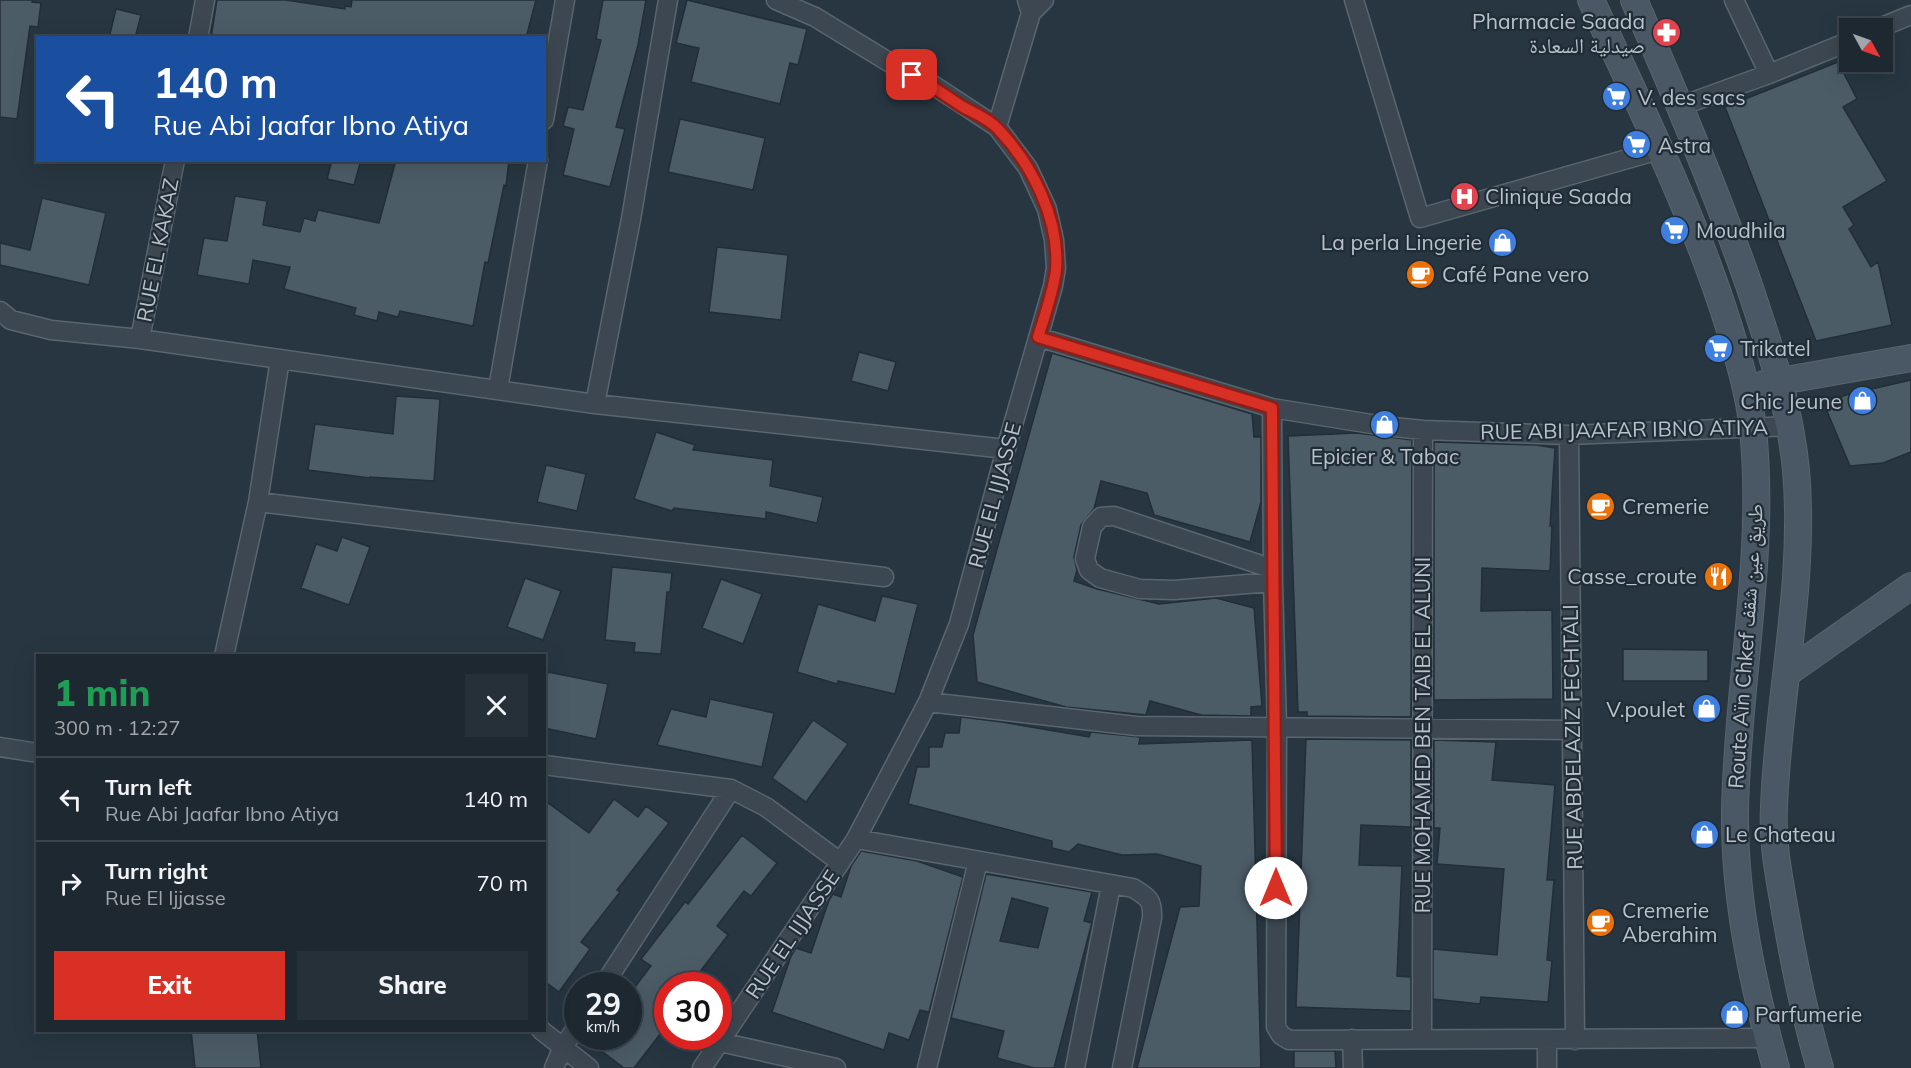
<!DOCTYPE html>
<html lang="en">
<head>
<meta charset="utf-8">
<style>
	body { margin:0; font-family:Mulish,"Noto Naskh Arabic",sans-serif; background:#253039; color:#f1f3f6; height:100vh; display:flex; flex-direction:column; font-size:22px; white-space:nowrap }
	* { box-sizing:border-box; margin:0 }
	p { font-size:20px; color:#a0a6ab }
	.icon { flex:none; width:33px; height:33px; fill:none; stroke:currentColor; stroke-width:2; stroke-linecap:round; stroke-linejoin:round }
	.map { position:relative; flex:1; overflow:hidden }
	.details { position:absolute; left:36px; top:654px; width:510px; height:378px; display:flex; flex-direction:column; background:#1d2831; border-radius:0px; box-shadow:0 6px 24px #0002,0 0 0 2px #3b444d }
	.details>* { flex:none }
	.guide { position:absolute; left:36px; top:36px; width:510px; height:126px; border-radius:0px; box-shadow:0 6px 24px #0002,0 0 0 2px #3b444d; background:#1a4fa0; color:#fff; overflow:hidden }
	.needle { width:39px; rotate:130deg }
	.buttons { position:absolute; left:1839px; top:18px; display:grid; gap:12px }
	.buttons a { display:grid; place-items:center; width:54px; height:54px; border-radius:0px; background:#1d2831; box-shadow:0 6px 24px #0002,0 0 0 2px #3b444d; font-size:30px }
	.speed { position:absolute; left:564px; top:972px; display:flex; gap:12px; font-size:30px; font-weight:700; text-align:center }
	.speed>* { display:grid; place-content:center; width:78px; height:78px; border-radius:50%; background:#1d2831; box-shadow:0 6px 24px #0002,0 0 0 2px #3b444d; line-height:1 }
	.speed small { font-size:15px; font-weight:400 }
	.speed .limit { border:9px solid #d22; background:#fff; color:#111 }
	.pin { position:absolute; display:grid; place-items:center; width:51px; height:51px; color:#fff; margin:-26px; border-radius:12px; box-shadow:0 3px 9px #0006 }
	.me { position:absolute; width:66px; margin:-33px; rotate:0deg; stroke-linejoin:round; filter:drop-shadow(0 0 4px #0008) }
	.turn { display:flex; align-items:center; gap:21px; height:126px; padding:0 18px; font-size:27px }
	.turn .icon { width:78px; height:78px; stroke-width:2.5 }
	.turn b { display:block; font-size:42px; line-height:51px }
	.round { display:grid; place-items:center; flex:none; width:63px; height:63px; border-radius:0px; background:#253039 }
	.summary { display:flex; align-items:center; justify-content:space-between; height:102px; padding:0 18px }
	h1 { font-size:36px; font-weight:800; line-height:45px; color:#1e9e55 }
	.cta { display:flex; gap:12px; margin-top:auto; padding:12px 18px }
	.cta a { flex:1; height:69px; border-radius:0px; background:#d93025; color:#fff; font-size:24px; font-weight:800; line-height:69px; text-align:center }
	.cta a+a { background:#253039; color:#f1f3f6 }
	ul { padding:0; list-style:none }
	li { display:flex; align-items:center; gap:18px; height:84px; padding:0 18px; border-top:2px solid #3b444d }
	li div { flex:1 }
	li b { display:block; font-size:22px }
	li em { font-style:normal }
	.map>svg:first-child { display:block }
	.building { fill:#4c5c67; stroke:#222e38; stroke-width:1.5; fill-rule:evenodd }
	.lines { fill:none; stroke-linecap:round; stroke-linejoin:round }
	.street-casing { stroke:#5a656e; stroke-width:21 }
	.secondary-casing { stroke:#5a656e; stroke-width:28 }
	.street { stroke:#3c4751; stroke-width:18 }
	.secondary { stroke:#4a5764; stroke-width:26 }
	.route-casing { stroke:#8d1f18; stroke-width:15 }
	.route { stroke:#d93025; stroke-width:10 }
	.labels { text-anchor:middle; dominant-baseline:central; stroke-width:4.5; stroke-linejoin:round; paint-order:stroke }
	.poi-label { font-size:21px; fill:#b9c2cb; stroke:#202c36; text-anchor:start }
	.street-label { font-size:21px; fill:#b9c2cb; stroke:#202c36 }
</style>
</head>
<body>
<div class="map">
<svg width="1911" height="1068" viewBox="0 0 1911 1068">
	<rect width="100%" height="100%" fill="#273641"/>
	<!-- building -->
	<path class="building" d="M 0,0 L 32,0 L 32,2 L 41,3 L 38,27 L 30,26 L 17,119 L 0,117 Z
		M 217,0 L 286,0 L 345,9 L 345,6 L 351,7 L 352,0 L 536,0 L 526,38 L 211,38 Z
		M 603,0 L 646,0 L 638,45 L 616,127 L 625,129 L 610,187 L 563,175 L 574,129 L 563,126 L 568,107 L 583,110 L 601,40 L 596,39 Z
		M 687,0 L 807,29 L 798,65 L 790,63 L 780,104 L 691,82 L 699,48 L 676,43 Z
		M 116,9 L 141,15 L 135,38 L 109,38 Z
		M 1838,62 L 1857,99 L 1843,107 L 1887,181 L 1843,207 L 1854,225 L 1849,229 L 1871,267 L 1878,262 L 1892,325 L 1816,341 L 1725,107 Z
		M 680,119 L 765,138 L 753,190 L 668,172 Z
		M 332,160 L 361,160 L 354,185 L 327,179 Z
		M 396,160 L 509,160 L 506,186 L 504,185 L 488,263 L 485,262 L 473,326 L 400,311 L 398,317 L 379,312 L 377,321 L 354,315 L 356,308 L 284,289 L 290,267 L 253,260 L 249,284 L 197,275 L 204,238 L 227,241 L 235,196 L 267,201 L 263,225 L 300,232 L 304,218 L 315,221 L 318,210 L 379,223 Z
		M 42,198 L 106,213 L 89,285 L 0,265 L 0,243 L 30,250 Z
		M 717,247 L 788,255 L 781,320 L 709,312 Z
		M 859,352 L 896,362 L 888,391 L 851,381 Z
		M 1052,353 L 1252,414 L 1254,437 L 1261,437 L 1261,502 L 1250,542 L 1154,515 L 1147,493 L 1101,481 L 1094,509 L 1081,525 L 1074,557 L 1077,570 L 1074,581 L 1097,589 L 1159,604 L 1216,598 L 1254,608 L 1262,706 L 1251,707 L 1251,716 L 1201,715 L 1150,701 L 1146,715 L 1066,707 L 977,682 L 973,635 Z
		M 1911,380 L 1911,452 L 1883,463 L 1850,466 L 1824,404 L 1846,395 Z
		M 396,396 L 440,399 L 434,481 L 370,477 L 370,478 L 308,470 L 315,424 L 393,434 Z
		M 656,432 L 695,445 L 693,450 L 773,460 L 770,486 L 823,497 L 817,523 L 766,512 L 766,519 L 674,508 L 672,511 L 634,499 Z
		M 1357,433 L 1412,440 L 1411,717 L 1307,716 L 1307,712 L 1298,712 L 1288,436 Z
		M 1434,442 L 1536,445 L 1555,448 L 1550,526 L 1552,526 L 1550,571 L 1482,568 L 1481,611 L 1552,610 L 1553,699 L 1434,700 Z
		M 546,465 L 586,474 L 577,511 L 537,502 Z
		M 342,537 L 370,547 L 349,605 L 301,588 L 316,544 L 337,551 Z
		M 612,567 L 672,573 L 670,592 L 667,592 L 661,654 L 634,652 L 635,643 L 605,640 Z
		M 525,578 L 561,591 L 543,640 L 507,627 Z
		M 721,579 L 762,594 L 743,644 L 702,628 Z
		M 882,596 L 918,604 L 895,694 L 838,681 L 837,684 L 797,672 L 818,604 L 875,621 Z
		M 1623,649 L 1708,650 L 1708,681 L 1623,681 Z
		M 548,672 L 608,684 L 596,739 L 544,728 L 544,689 Z
		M 710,699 L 774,713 L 762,767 L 657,745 L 671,709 L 706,717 Z
		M 961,717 L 1002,722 L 1089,737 L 1091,732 L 1140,737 L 1139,744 L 1252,740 L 1261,1068 L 1137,1068 L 1180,907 L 1199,906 L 1201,866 L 1157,854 L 1122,855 L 1078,844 L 1069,852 L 1052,848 L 1052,841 L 908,804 L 917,767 L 929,767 L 929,747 L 942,747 L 945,733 L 959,733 Z
		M 813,720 L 848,744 L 806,802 L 772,778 Z
		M 1306,739 L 1411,740 L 1411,827 L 1361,825 L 1359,865 L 1402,866 L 1397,976 L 1411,977 L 1411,1011 L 1296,1007 Z
		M 1434,740 L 1496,742 L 1492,780 L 1555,785 L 1547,880 L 1554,880 L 1547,960 L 1552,961 L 1548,1002 L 1481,997 L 1480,1004 L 1433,999 L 1433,949 L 1497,955 L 1504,869 L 1437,864 L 1440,828 L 1434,828 Z
		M 614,799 L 638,817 L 646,806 L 669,823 L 617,890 L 620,892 L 581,942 L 590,949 L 559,992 L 544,981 L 544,800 L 589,833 Z
		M 742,835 L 777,863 L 751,896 L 744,891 L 717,926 L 728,935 L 689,986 L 668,986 L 668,1024 L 634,1068 L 624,1068 L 583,1037 L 628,1036 L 628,996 L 651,966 L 641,959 L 685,902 L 688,904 Z
		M 861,851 L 917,861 L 963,877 L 929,1012 L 920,1010 L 909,1040 L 889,1033 L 884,1050 L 772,1012 L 791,956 L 796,948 L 811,953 L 829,900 L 833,894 L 841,897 L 851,866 Z
		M 986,874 L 1092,892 L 1084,921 L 1092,923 L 1091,926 L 1054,1068 L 1034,1068 L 997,1058 L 1004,1031 L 951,1018 ZM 1012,898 L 1048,908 L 1038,948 L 1000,941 Z
		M 191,1030 L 257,1030 L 261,1068 L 195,1068 Z
		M 1294,1051 L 1335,1051 L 1336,1068 L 1294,1068 Z"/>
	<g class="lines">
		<defs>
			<path id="street" d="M 1354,0 L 1420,218 L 1659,150
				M 1734,0 L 1769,74
				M 1031,13 L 1044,0
				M 1879,28 L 1911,15
				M 198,38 L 205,0
				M 1681,106 L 1769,74 L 1850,41
				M 544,120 L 565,0
				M 997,127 L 1031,13 L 1027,0
				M 0,311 L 11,320 L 51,330 L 140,339 L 595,404 L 1006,449
				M 1038,337 L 1272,408 L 1384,426 L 1423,430 L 1569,435 L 1790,426
				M 140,339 L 175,160
				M 498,389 L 538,160
				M 595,404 L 631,219 L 668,0
				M 1272,408 L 1273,582 L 1277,727 L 1276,1027 L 1281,1035 L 1289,1040 L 1768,1038
				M 1569,435 L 1575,1040
				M 258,502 L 884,577
				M 1273,569 L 1114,516 L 1101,517 L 1092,527 L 1085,559 L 1089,570 L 1100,578 L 1140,589 L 1174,590 L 1273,582
				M 224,656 L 258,502 L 280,359
				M 928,702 L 1136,726 L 1572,730
				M 0,747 L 38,753
				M 544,765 L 731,789 L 766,807 L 840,862
				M 856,839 L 1133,888 C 1148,897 1153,900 1152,918 L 1122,1068
				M 603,986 L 731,789
				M 541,1030 L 589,1068
				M 1352,1039 L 1353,1068
				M 1422,1039 L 1423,430
				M 1547,1040 L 1547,1068
				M 720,1042 L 836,1068
				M 554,1068 L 562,1049 L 578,1025
				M 702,1068 L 856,839 L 928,702 L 959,624 L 1006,449 L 1053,286 L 1056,268 L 1054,240 L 1047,209 L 1028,168 L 997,127 L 933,85 L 892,64 L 815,17 L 776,0
				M 927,1068 L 978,861
				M 1075,1068 L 1111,885"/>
			<path id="secondary" d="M 1591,0 C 1640,107 1694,214 1729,327 C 1739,360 1749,394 1753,429 C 1766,557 1737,684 1735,811 C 1734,898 1753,985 1776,1068
				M 1634,0 C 1676,95 1716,190 1750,288 C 1770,348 1790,407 1796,470 C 1806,583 1778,695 1774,807 C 1772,842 1779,877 1785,911 C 1794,964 1805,1017 1820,1068
				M 1764,384 L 1911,358
				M 1787,673 L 1911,586"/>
		</defs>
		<!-- street casing -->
		<use href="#street" class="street-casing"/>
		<!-- secondary casing -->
		<use href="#secondary" class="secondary-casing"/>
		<!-- street -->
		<use href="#street" class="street"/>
		<!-- secondary -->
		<use href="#secondary" class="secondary"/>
	</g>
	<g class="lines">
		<defs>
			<path id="route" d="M 912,75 C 930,84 946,96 963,107 C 974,113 989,119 998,129 C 1032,164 1060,220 1056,270 C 1053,293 1045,315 1038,337 L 1272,408 C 1272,568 1276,728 1276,888"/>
		</defs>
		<!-- route casing -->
		<use href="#route" class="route-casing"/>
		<!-- route -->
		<use href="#route" class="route"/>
	</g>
	<!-- icons -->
	<defs>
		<symbol id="pharmacy-disc" viewBox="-11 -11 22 22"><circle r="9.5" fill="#e0444e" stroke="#202c36"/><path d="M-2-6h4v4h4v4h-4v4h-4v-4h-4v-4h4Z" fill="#fff"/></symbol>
		<symbol id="supermarket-disc" viewBox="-11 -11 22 22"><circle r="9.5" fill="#3f7fe0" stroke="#202c36"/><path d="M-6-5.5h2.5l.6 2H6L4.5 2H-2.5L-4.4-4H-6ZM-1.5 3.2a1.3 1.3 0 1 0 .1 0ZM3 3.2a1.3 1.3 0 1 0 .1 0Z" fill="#fff"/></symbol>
		<symbol id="hospital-disc" viewBox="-11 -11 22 22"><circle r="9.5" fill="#e0444e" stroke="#202c36"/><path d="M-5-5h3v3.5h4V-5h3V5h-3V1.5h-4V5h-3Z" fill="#fff"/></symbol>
		<symbol id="shop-disc" viewBox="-11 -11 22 22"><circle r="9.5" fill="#3f7fe0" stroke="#202c36"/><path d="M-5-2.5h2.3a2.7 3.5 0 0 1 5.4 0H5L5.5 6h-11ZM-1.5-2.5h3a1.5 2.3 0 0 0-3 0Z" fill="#fff"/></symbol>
		<symbol id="cafe-disc" viewBox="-11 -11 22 22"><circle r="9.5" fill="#e8710a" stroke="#202c36"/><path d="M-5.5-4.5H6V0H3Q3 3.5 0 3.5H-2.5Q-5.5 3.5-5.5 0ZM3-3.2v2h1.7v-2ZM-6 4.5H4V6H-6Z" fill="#fff"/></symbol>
		<symbol id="restaurant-disc" viewBox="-11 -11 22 22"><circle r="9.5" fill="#e8710a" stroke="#202c36"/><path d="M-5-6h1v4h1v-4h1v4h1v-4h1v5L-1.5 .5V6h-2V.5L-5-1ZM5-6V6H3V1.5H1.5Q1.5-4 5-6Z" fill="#fff"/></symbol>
	</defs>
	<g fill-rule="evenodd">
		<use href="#pharmacy-disc" x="1650" y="16" width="33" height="33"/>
		<use href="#supermarket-disc" x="1600" y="80" width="33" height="33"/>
		<use href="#supermarket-disc" x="1620" y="128" width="33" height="33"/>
		<use href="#hospital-disc" x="1448" y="180" width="33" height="33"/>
		<use href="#supermarket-disc" x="1658" y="214" width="33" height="33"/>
		<use href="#shop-disc" x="1486" y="226" width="33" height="33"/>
		<use href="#cafe-disc" x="1404" y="258" width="33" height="33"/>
		<use href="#supermarket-disc" x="1702" y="332" width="33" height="33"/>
		<use href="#shop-disc" x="1846" y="384" width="33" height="33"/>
		<use href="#shop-disc" x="1368" y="408" width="33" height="33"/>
		<use href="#cafe-disc" x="1584" y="490" width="33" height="33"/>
		<use href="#restaurant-disc" x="1702" y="560" width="33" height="33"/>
		<use href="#shop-disc" x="1690" y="692" width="33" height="33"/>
		<use href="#shop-disc" x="1688" y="818" width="33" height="33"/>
		<use href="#cafe-disc" x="1584" y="906" width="33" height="33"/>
		<use href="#shop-disc" x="1718" y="998" width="33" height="33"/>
	</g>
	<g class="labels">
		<!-- poi labels -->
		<g class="poi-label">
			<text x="1645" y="21" text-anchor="end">Pharmacie Saada<tspan x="1645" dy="24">صيدلية السعادة</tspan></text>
			<text x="1638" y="97">V. des sacs</text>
			<text x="1658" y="145">Astra</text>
			<text x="1485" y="196">Clinique Saada</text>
			<text x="1696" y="230">Moudhila</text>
			<text x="1482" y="242" text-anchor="end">La perla Lingerie</text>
			<text x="1442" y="274">Café Pane vero</text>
			<text x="1740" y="348">Trikatel</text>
			<text x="1842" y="401" text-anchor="end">Chic Jeune</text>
			<text x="1385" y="456" text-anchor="middle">Epicier &amp; Tabac</text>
			<text x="1622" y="506">Cremerie</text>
			<text x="1697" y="576" text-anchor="end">Casse_croute</text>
			<text x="1685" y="709" text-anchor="end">V.poulet</text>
			<text x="1725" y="834">Le Chateau</text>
			<text x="1622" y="910">Cremerie<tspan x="1622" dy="24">Aberahim</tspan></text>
			<text x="1755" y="1014">Parfumerie</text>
		</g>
		<!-- street labels -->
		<g class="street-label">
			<text transform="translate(157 250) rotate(-79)">RUE EL KAKAZ</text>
			<text transform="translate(1624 429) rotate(-1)">RUE ABI JAAFAR IBNO ATIYA</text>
			<text transform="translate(994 495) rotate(-75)">RUE EL IJJASSE</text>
			<text transform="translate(1745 646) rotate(-86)">Route Aïn Chkef طريق عين شقف</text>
			<text transform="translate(1422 735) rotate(-90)">RUE MOHAMED BEN TAIB EL ALUNI</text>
			<text transform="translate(1572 737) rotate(-91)">RUE ABDELAZIZ FECHTALI</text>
			<text transform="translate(792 934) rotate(-56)">RUE EL IJJASSE</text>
		</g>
	</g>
</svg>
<div class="buttons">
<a><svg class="needle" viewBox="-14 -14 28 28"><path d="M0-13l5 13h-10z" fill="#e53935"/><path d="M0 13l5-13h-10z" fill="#a0a6ab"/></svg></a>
</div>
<div class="speed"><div>29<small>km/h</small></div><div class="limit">30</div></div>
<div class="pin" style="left:912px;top:75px;background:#d93025"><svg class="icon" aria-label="arrive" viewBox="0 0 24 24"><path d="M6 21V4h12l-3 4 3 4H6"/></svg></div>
<svg class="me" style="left:1276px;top:888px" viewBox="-20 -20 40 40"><circle r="19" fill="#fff"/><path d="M0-13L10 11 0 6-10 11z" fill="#d93025"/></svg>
<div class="guide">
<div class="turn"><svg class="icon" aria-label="left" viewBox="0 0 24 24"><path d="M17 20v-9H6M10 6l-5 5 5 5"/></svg><div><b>140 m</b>Rue Abi Jaafar Ibno Atiya</div></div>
</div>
<section class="details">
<div class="summary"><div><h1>1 min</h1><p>300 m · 12:27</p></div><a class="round"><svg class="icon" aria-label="close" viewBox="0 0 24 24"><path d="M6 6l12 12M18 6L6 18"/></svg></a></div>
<ul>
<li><svg class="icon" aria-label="left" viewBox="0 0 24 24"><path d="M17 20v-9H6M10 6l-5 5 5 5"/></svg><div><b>Turn left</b><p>Rue Abi Jaafar Ibno Atiya</p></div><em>140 m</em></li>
<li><svg class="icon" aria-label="right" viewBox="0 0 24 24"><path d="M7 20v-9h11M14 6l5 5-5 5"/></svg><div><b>Turn right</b><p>Rue El Ijjasse</p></div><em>70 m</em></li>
</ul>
<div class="cta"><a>Exit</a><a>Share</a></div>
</section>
</div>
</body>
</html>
